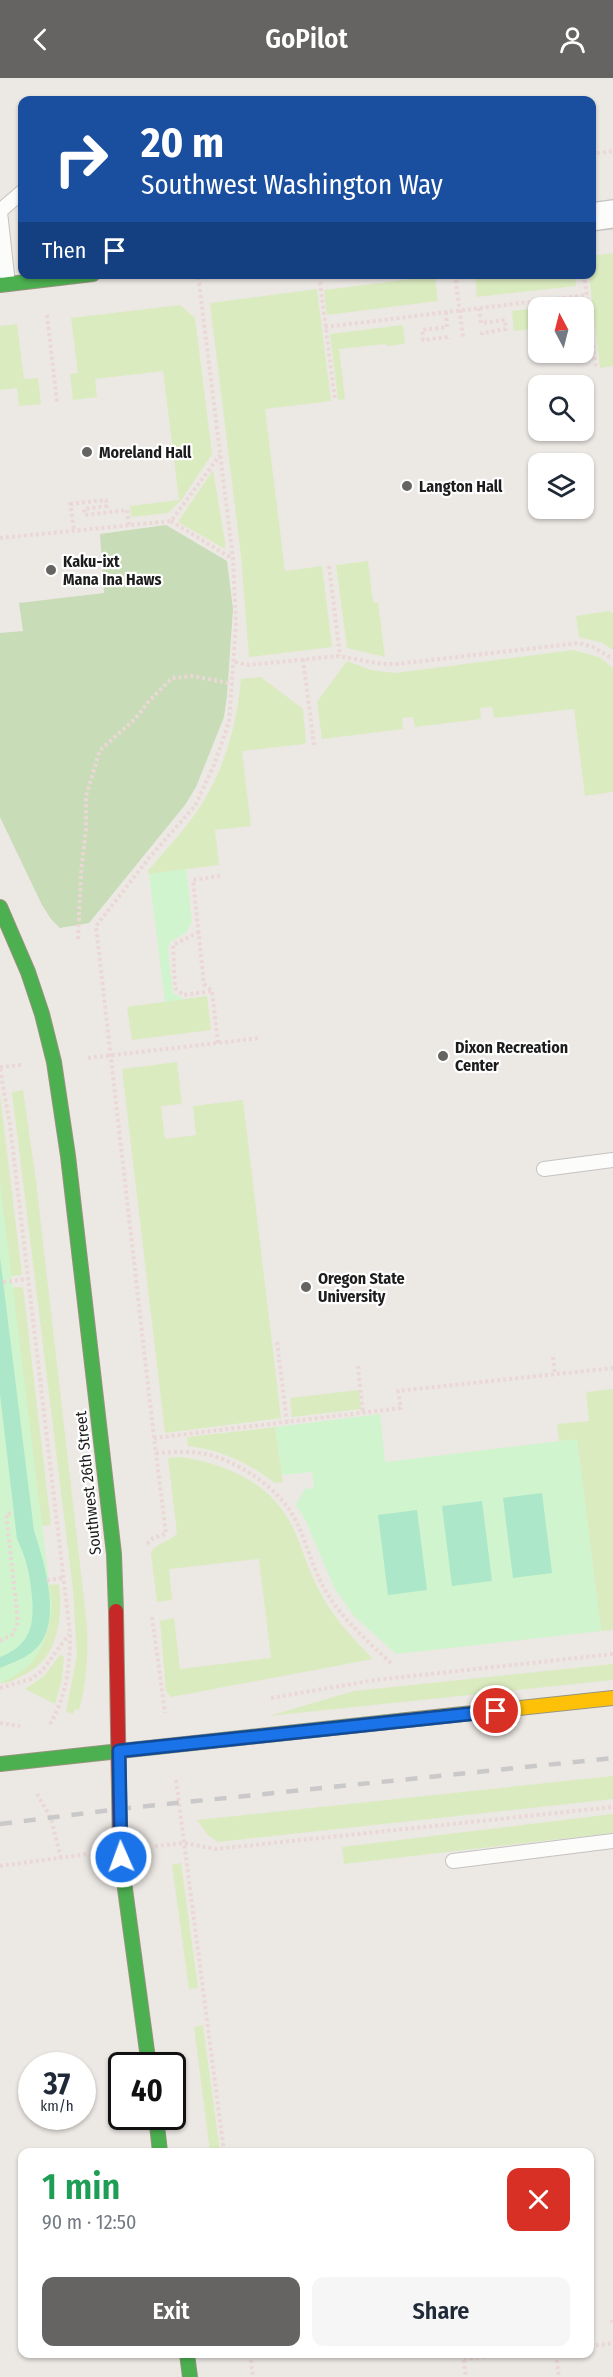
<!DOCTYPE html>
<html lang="en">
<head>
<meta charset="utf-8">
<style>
	body { margin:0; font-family:"Fira Sans Condensed",sans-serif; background:#f6f6f7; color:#1f2937; height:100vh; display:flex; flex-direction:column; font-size:22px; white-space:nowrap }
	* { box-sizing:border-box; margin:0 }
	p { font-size:20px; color:#747a83 }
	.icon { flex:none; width:33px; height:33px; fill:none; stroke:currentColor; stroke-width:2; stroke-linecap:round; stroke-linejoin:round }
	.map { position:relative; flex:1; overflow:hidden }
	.panel { position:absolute; left:18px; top:2070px; width:576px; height:210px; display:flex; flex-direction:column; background:#fff; border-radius:12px; box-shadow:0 2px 4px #0004 }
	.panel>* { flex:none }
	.banner { position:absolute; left:18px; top:18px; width:578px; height:183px; border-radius:12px; box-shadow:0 2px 4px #0004; background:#1a4fa0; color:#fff; overflow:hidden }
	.needle { width:39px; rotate:353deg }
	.controls { position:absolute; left:528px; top:219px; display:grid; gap:12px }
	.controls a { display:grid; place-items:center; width:66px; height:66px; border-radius:12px; background:#fff; box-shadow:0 2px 4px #0004; font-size:30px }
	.speed { position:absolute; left:18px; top:1974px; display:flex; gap:12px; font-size:30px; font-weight:700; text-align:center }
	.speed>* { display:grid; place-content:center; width:78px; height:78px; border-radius:50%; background:#fff; box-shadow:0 2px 4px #0004; line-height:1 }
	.speed small { font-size:15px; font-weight:400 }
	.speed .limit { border:3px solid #111; border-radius:9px; background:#fff; color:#111 }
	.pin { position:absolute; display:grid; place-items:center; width:51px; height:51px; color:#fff; margin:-26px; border:3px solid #fff; border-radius:50%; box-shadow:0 2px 6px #0007 }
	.me { position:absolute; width:66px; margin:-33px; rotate:358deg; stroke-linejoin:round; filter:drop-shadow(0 0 4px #0008) }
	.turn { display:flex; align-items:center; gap:21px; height:126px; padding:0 24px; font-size:27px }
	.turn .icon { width:78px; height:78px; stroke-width:2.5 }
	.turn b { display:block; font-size:42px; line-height:51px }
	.then { display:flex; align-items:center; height:57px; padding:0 24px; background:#0003; gap:12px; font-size:22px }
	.round { display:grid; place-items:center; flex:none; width:63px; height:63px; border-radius:12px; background:#f6f6f7 }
	.headline { display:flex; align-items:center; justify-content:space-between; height:102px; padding:0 24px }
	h1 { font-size:36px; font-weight:600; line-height:45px; color:#1e9e55 }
	.button { display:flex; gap:12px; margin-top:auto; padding:12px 24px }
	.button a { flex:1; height:69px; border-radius:12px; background:#656463; color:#fff; font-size:24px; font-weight:600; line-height:69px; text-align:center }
	.button a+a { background:#f6f6f7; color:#1f2937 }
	header { display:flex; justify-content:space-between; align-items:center; height:78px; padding:0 24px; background:#656463; color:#fff; font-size:27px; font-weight:600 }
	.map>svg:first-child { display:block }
	.grass { fill:#dbebc0 }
	.forest { fill:#c8dcb7 }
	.park { fill:#d0f4cd }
	.pitch { fill:#ace7c9 }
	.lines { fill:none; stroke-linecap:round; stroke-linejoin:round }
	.lane-casing { stroke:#c4c3c1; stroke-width:16 }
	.street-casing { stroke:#c4c3c1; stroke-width:30 }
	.fast-casing { stroke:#96947c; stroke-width:16 }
	.slow-casing { stroke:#96947c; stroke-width:16 }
	.jam-casing { stroke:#96947c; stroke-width:16 }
	.path { stroke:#ebd8d6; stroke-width:4; stroke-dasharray:3 3; stroke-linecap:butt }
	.lane { stroke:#fcfcfb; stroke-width:14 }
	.street { stroke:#fcfcfb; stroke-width:27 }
	.fast { stroke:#4caf50; stroke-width:14 }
	.slow { stroke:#ffc107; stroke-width:14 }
	.jam { stroke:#c62828; stroke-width:14 }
	.rail { stroke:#cac9c9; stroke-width:4.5; stroke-dasharray:12 12; stroke-linecap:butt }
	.route-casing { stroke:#114b97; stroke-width:15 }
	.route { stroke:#1a73e8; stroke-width:10 }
	.poi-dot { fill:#656463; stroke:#fff; stroke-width:2 }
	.labels { text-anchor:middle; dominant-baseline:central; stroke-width:4.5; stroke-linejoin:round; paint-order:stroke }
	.poi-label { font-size:16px; font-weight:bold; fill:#1d1d1d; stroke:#fff; text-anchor:start }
	.street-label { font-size:16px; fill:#1d1d1d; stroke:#fff }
</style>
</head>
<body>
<header><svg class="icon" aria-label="back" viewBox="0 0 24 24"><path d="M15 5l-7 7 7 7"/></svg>GoPilot<svg class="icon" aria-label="person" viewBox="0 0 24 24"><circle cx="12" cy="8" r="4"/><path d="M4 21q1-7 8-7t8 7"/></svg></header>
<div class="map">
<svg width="613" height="2299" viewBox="0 0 613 2299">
	<rect width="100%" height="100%" fill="#ece8e4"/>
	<!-- grass -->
	<path class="grass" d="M 613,175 L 613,288 L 600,290 L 589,197 L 591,196 L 591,178 Z
		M 475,197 L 575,197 L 576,208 L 477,219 Z
		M 435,198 L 438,223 L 327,237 L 324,212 Z
		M 317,211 L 331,323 L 265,331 L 285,493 L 322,488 L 332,569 L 249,579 L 241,478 L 210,225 Z
		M 180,227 L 195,240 L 212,376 L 182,421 L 168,435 L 131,439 L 130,428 L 179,422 L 163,293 L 95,301 L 97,319 L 73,322 L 70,296 L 78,295 L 71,240 Z
		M 538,230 L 538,250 L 514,253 L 512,233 Z
		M 17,246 L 24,301 L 38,300 L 41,326 L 19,328 L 17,310 L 0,312 L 0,248 Z
		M 403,247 L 405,266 L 387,268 L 386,266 L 339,271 L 345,321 L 338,322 L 330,256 Z
		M 213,392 L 225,464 L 225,471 L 178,444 Z
		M 368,483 L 373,524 L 378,524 L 385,579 L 347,570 L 336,487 Z
		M 609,533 L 613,535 L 613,572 L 603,565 L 579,559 L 576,538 Z
		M 573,572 L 599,579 L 613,590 L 613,714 L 585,718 L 574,631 L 494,640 L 492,629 L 480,630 L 481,641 L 415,649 L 413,639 L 402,640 L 403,651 L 322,661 L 317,624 L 347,583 L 371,592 L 395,595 Z
		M 261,599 L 303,631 L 306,664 L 304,666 L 242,673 L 251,748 L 215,752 L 219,787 L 149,796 L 148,793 C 166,771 188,749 203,724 C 226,686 237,645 241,601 Z
		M 207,918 L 211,952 L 132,962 L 127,929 Z
		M 177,984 L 182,1026 L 161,1028 L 165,1061 L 196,1057 L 193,1028 L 243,1022 L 281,1340 L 165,1355 L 122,991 Z
		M 23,1012 L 36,1103 L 87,1548 C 88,1577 87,1604 79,1632 L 75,1631 L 73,1636 L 66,1634 L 77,1577 L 73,1512 L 12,1014 Z
		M 0,1017 L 22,1197 L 2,1199 L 0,1178 Z
		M 23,1209 L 51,1447 L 33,1449 L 4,1210 Z
		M 613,1311 L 613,1552 L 601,1553 L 577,1362 L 559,1363 L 557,1346 L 589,1343 L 586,1314 Z
		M 359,1312 L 361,1331 L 292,1339 L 290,1320 Z
		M 275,1349 L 283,1404 L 275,1405 C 248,1385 222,1372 188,1368 L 187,1359 Z
		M 179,1379 C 225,1385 270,1404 292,1448 C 302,1468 307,1489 317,1508 C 330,1537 352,1559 373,1581 L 171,1619 L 166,1613 L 160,1543 L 174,1540 L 180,1591 L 271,1580 L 259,1481 L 169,1491 L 172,1522 L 157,1524 L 151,1475 C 155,1464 170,1465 177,1455 L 168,1380 Z
		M 59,1506 C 63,1541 58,1582 22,1598 C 15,1601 8,1606 0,1605 L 0,1590 L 47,1507 Z
		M 60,1577 L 64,1578 L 62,1601 L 55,1626 L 25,1611 L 44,1598 Z
		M 613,1586 L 613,1602 L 269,1638 L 354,1613 Z
		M 613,1698 L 613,1721 L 218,1764 L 208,1757 L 197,1742 Z
		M 613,1736 L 613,1755 L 344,1786 L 342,1769 Z
		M 181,1785 L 198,1910 L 189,1911 L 172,1787 Z
		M 203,1947 L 220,2074 L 210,2074 L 194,1949 Z"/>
	<!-- forest -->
	<path class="forest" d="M 166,447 L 227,483 L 233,531 L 227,618 L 224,639 L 196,709 L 185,727 L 89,845 L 60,850 L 51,841 L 42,827 L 0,739 L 0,555 L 23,553 L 19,525 L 104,515 L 100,456 Z"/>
	<!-- park -->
	<path class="park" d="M 186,791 L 192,843 L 187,854 L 170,864 L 168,871 L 173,915 L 184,921 L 165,924 L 149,796 Z
		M 0,1105 L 52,1529 C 48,1565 36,1591 0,1605 Z
		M 380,1336 L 385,1384 L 577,1361 L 601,1553 L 396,1576 L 354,1538 L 334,1509 L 305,1441 L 296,1427 L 305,1411 L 314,1410 L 312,1394 L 282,1397 L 275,1349 Z"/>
	<!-- pitch -->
	<path class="pitch" d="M 0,1179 L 34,1453 C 44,1483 61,1538 40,1566 C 30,1579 14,1584 0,1590 L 0,1579 C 34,1566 35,1541 31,1510 C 29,1492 25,1477 17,1461 L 0,1316 Z
		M 542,1415 L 552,1495 L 513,1500 L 503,1420 Z
		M 482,1423 L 492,1503 L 452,1508 L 442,1428 Z
		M 417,1432 L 427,1512 L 388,1517 L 378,1437 Z"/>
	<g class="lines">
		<defs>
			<path id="lane" d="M 0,133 L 22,114
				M 0,134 L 8,206
				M 544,1091 L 613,1082
				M 453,1783 L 613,1763"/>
			<path id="street" d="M 591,139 L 613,136"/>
			<path id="fast" d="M 0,207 L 93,196
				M 0,829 L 28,894 L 42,936 L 54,984 L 68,1078 L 114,1476 L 116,1533
				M 0,1686 L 407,1642
				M 123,1796 L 149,1988
				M 156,2038 L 160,2074
				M 187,2276 L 190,2299"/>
			<path id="slow" d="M 407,1642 L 613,1620"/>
			<path id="jam" d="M 116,1533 L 120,1772 L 123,1796"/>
		</defs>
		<!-- lane casing -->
		<use href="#lane" class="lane-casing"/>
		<!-- street casing -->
		<use href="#street" class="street-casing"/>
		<!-- fast casing -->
		<use href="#fast" class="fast-casing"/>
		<!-- slow casing -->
		<use href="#slow" class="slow-casing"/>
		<!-- jam casing -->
		<use href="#jam" class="jam-casing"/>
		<!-- path -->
		<path class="path" d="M 591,76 L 613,73
			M 455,196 L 463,259
			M 584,196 L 596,290
			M 320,204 L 335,322
			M 479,230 L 481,245 L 505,242 L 506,251 L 482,255 L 482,257
			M 446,234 L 447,249 L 422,252 L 423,262 L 449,259 L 449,261
			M 47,237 L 57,324
			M 325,249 L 587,217
			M 70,424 L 74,452
			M 70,426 L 106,422 L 107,428 L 84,431 L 85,437 L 127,432 L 129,447
			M 171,443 L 233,481
			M 0,460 L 171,443 L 220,377
			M 329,488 L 340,578
			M 303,581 L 314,667
			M 235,584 L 249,587 L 338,578 L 382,586 L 397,586 L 579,565 L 593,569 L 613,581
			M 199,854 L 173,867 L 175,910 L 183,917 L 212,913
			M 78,861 L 81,796 L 86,750 L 86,718 L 100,672 L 136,640 L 149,623 L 172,600 L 193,598 L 233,606
			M 218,965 L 212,913 L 204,906 L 193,802 L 220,798
			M 88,980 L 260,960
			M 0,989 L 21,987
			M 0,991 L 10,1047 L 70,1555 C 70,1587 67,1617 50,1646
			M 3,1204 L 28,1201
			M 277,1264 L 287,1344
			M 553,1279 L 555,1296
			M 358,1288 L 363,1335
			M 154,1360 L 96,848 L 149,780 L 195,728 L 214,687 L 229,644 L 236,546 L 233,481 L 198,196
			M 147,1466 L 153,1460 L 166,1456 L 156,1375
			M 47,1502 L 64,1500
			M 152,1539 L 165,1635
			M 0,1563 L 13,1556 L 18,1543 L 6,1436 L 14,1435
			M 391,1585 C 366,1562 341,1540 324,1510 C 312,1489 307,1464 296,1443 C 280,1411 240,1384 206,1376 C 189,1373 172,1374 156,1375 L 154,1360 L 401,1330 L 398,1313 L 613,1290
			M 0,1610 L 31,1601 L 42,1593 L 69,1556
			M 271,1620 L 375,1602 L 613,1576
			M 0,1645 L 20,1648
			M 176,1702 L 224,2074
			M 37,1716 L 51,1740 L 61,1780
			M 155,1768 L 184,1765 L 216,1771 L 613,1729
			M 0,1788 L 88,1776
			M 612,2242 L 613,2248
			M 590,2268 L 613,2265
			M 250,2276 L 253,2299
			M 463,2276 L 466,2299
			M 556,2276 L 559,2299
			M 464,2282 L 489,2278 L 492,2276"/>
		<!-- lane -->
		<use href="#lane" class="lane"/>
		<!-- street -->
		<use href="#street" class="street"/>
		<!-- fast -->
		<use href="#fast" class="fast"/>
		<!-- slow -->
		<use href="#slow" class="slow"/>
		<!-- jam -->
		<use href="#jam" class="jam"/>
		<!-- rail -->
		<path class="rail" d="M 0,1746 L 119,1731 L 613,1680"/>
	</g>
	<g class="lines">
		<defs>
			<path id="route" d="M 121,1779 L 119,1673 L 496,1633"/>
		</defs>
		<!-- route casing -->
		<use href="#route" class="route-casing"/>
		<!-- route -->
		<use href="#route" class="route"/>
	</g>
	<!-- markers -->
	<g class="poi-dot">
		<circle cx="87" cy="374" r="6"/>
		<circle cx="407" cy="408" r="6"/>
		<circle cx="51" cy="492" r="6"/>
		<circle cx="443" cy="978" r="6"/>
		<circle cx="306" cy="1209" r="6"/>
	</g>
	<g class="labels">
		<!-- poi labels -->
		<g class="poi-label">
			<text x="99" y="374">Moreland Hall</text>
			<text x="419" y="408">Langton Hall</text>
			<text x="63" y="483">Kaku-ixt<tspan x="63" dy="18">Mana Ina Haws</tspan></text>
			<text x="455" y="969">Dixon Recreation<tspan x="455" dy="18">Center</tspan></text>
			<text x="318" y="1200">Oregon State<tspan x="318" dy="18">University</tspan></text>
		</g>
		<!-- street labels -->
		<g class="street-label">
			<text transform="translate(88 1405) rotate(-96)">Southwest 26th Street</text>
		</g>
	</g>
</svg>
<div class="controls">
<a><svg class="needle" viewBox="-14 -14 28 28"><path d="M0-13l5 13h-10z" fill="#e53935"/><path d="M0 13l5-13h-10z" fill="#747a83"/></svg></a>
<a><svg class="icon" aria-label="search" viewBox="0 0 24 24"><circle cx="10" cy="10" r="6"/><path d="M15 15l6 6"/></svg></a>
<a><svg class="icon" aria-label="layers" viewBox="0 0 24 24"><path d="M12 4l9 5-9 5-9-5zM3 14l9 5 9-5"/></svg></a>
</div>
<div class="speed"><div>37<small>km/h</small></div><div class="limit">40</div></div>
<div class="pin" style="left:496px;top:1633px;background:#d93025"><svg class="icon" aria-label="arrive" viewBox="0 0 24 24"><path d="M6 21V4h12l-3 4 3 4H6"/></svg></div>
<svg class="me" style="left:121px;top:1779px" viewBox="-20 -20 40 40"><circle r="17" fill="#1a73e8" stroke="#fff" stroke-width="3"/><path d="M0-11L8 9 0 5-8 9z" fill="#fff"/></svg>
<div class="banner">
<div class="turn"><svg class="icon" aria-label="right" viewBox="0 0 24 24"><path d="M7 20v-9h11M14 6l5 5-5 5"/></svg><div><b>20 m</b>Southwest Washington Way</div></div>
<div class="then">Then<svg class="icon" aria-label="arrive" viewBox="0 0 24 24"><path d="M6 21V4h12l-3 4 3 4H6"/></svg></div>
</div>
<section class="panel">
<div class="headline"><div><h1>1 min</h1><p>90 m · 12:50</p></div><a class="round" style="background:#d93025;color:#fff"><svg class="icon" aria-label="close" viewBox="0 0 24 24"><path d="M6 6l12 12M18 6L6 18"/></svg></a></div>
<div class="button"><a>Exit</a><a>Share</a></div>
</section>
</div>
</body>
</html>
